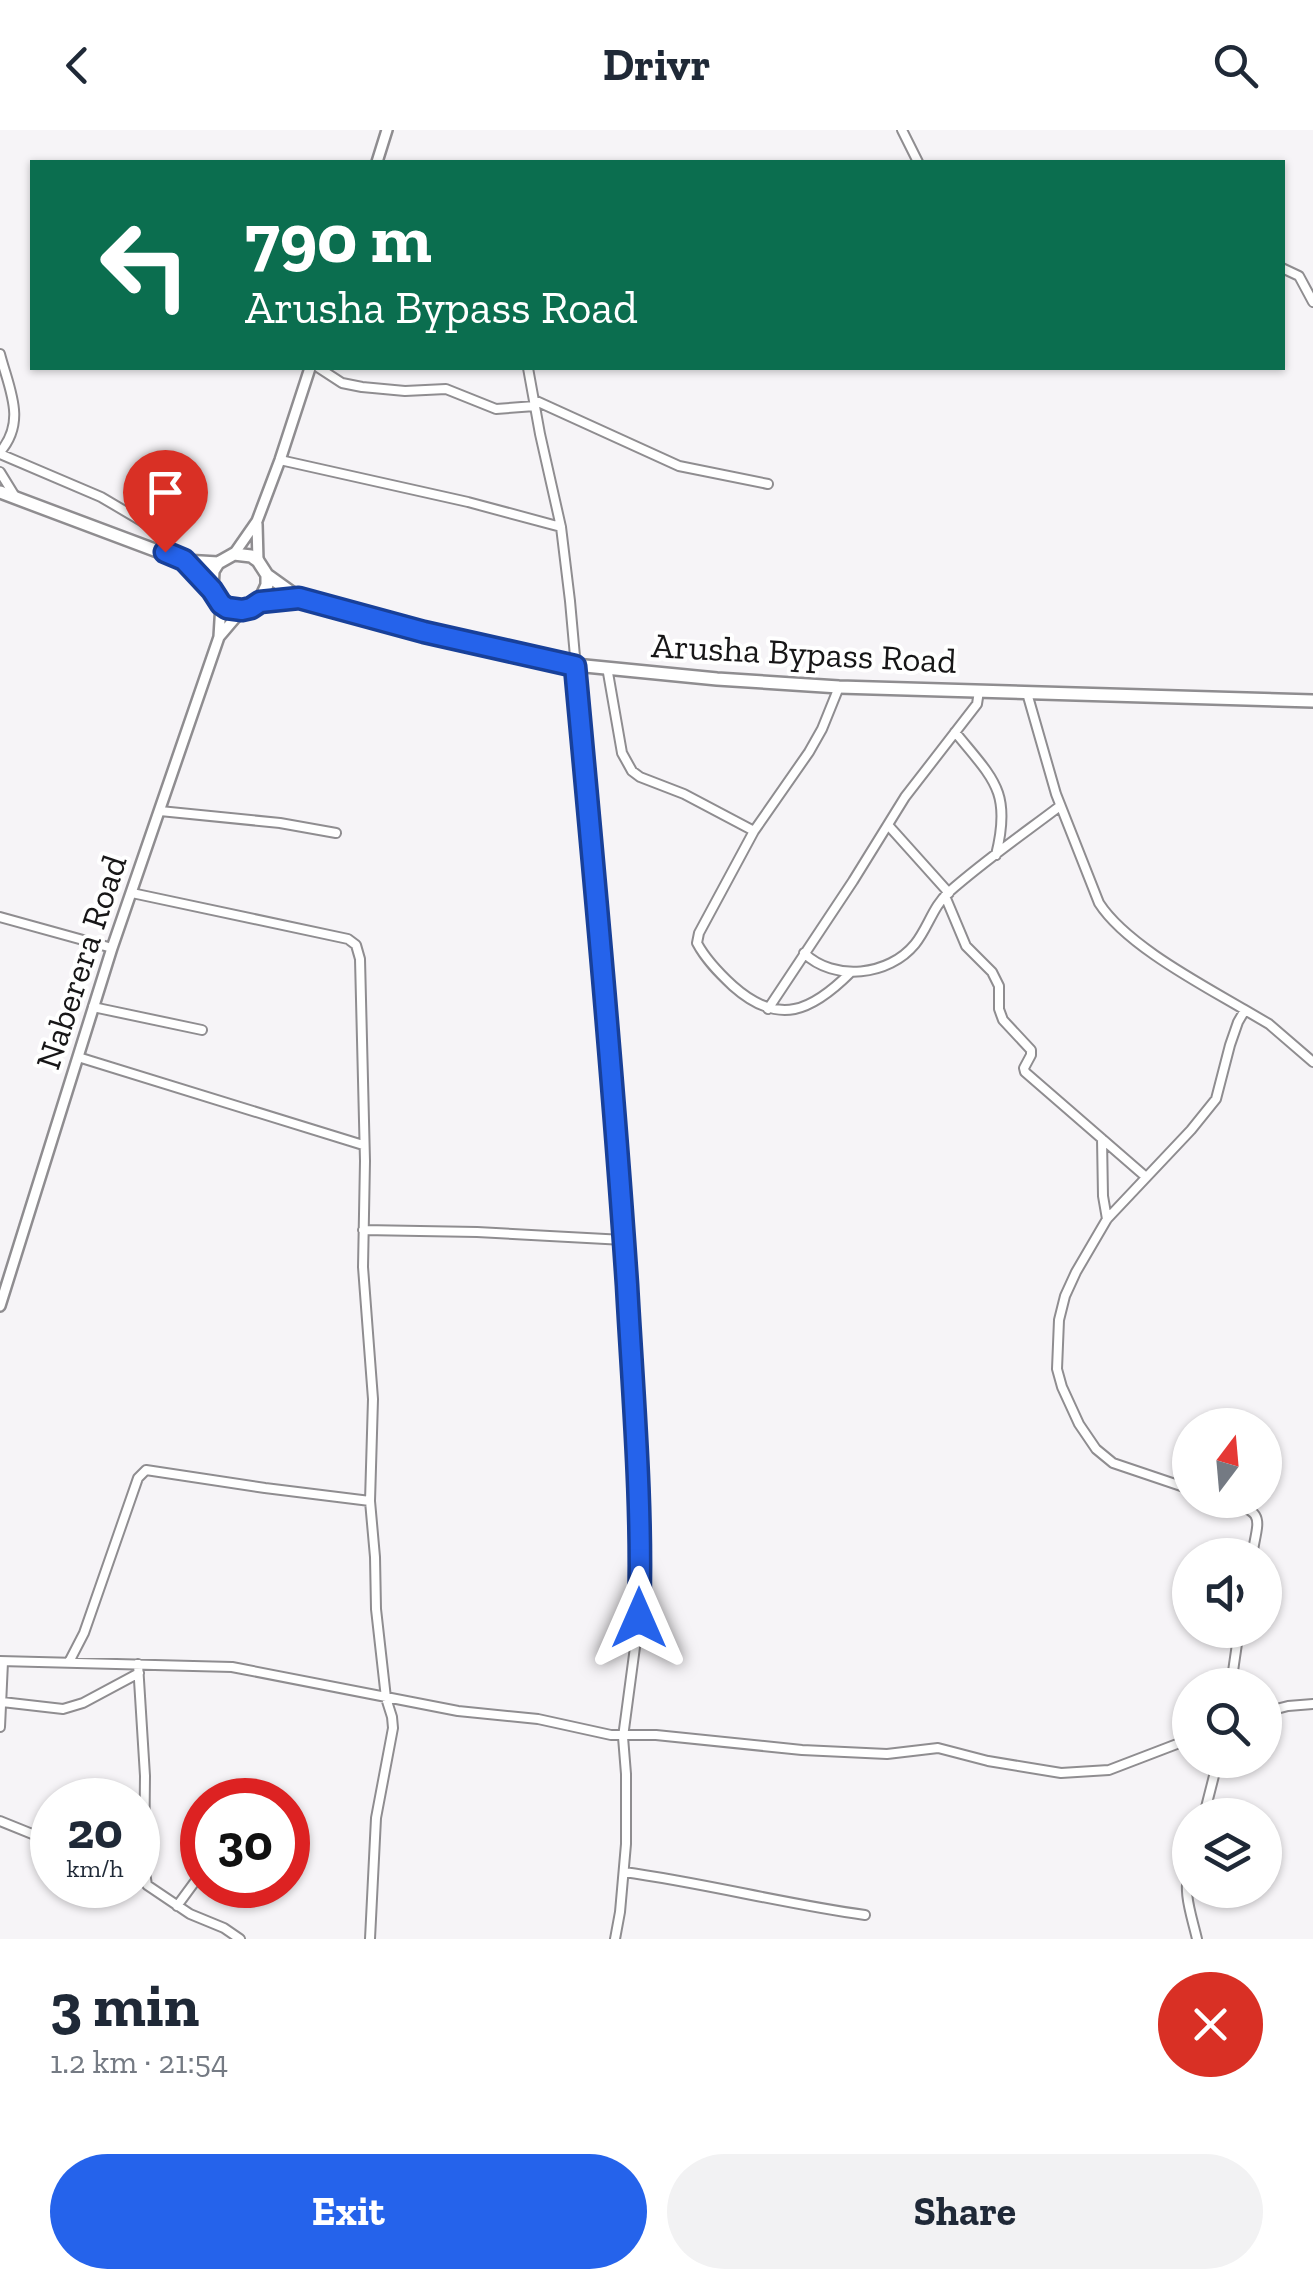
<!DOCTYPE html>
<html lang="en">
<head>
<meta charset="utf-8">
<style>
	body { margin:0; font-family:"Zilla Slab",serif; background:#f2f2f3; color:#1f2937; height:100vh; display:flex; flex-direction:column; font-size:38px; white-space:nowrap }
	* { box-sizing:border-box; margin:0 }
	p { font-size:32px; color:#747a83 }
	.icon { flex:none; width:55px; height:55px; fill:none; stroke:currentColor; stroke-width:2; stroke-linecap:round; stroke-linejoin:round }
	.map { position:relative; height:1809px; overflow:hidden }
	.side { display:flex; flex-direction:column; background:#fff; flex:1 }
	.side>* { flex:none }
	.hud { position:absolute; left:30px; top:30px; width:1255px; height:210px; border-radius:0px; box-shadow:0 2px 8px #0004; background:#0b6e4f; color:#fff; overflow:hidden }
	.needle { width:65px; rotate:16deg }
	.buttons { position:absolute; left:1172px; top:1278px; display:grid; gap:20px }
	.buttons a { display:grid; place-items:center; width:110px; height:110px; border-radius:50%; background:#fff; box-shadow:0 2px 8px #0004; font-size:50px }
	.speed { position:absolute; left:30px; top:1648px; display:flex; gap:20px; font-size:50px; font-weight:700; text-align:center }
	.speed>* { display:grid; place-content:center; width:130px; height:130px; border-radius:50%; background:#fff; box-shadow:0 2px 8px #0004; line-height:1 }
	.speed small { font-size:25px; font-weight:400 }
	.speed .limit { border:15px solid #d22; background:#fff; color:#111 }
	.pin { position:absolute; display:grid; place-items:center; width:85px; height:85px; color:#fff; margin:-102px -42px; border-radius:50% 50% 50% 0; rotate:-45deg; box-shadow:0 0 10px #0007 }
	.pin .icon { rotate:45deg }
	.me { position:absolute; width:110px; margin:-55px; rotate:0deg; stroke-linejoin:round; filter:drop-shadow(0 0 8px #0008) }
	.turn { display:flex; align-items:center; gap:35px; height:210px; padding:0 50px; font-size:45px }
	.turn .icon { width:130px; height:130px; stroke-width:2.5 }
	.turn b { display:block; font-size:70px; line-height:85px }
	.round { display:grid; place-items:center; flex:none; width:105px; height:105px; border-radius:52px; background:#f2f2f3 }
	.head { display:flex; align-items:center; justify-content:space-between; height:170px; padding:0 50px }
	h1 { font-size:60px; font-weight:700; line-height:75px }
	.button { display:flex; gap:20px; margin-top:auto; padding:20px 50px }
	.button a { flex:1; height:115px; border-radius:60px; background:#2563eb; color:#fff; font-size:40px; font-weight:700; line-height:115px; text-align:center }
	.button a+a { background:#f2f2f3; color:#1f2937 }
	header { display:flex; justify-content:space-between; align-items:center; height:130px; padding:0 50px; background:#fff; font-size:45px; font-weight:700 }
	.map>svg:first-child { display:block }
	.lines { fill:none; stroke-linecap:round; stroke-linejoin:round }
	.minor-casing { stroke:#8f8d90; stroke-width:12 }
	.tertiary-casing { stroke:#8f8d90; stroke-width:14 }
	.primary-casing { stroke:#8f8d90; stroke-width:16 }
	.minor { stroke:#fff; stroke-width:8 }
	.tertiary { stroke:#fff; stroke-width:9 }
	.primary { stroke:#fff; stroke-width:11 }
	.route-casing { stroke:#184099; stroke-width:25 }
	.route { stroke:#2563eb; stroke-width:18 }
	.labels { text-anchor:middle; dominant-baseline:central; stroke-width:8; stroke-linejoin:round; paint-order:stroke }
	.street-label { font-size:35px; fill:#171617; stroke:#fff }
</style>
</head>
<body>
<header><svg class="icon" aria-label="back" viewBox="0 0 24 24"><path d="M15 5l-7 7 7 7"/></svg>Drivr<svg class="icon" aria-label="search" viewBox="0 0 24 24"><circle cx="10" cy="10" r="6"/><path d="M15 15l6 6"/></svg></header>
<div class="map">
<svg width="1313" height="1809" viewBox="0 0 1313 1809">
	<rect width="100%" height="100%" fill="#f6f4f7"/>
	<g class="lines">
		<defs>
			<path id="minor" d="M 902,0 L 918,32
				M 1282,138 L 1299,146 L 1313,172
				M 0,224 C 9,259 27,291 0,322
				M 319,238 L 342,253 L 362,257 L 405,261 L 446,259 L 496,279 L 535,276
				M 528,238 L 540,304 L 561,397 L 570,471 L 600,804 L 624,1110 L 639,1362 L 639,1487 L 623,1607 L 626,1644 L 626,1714 L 620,1782 L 615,1809
				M 534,270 L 679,336 L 768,354
				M 0,324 L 101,367 L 140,390 L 159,403 L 165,422
				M 280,330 L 468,372 L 561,397
				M 0,342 L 16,368
				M 607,537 L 622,623 L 632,641 L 640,647 L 684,664 L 754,701
				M 839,557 L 822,599 L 809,622 L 754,701 L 699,803 L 697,813 C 706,830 719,843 733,856 C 779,897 812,881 851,842
				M 1027,563 L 1056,664 L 1099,773 C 1126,815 1201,854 1245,880
				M 955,602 C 993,649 1012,661 996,725
				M 160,681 L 280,693 L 336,703
				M 888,695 L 949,763
				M 132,763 L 348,809 L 356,815 L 360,829 L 365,1031 L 363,1137 L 373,1269 L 370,1371 L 375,1427 L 376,1479 L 386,1568 L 392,1587 L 393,1598 L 376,1688 L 370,1809
				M 945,766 L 966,816 L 992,842 L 999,856 L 999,879 L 1003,890 L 1031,920 L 1031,925 L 1024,938 L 1025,942 L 1146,1047
				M 0,787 L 112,818
				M 804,823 C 834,852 889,846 915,814 C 928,798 933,776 949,762 C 984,731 1023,704 1060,676
				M 93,877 L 202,900
				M 768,879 L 853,751 L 905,667 L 977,574 L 979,561
				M 78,927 L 363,1015
				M 1102,1009 L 1103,1066 L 1107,1089
				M 363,1100 L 477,1102 L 624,1110
				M 1190,1359 L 1113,1333 L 1096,1319 L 1079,1294 L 1062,1257 L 1057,1239 L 1059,1190 L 1065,1166 L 1076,1142 L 1107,1089 L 1191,1000 L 1216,969 L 1230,915 L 1238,892 L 1245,880 L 1269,894 L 1313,932
				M 1224,1370 C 1266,1383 1259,1386 1252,1425
				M 0,1531 L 232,1537 L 458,1581 L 538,1589 L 611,1605 L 656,1605 L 802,1620 L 887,1624 L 938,1618 L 988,1631 L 1061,1643 L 1109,1640 L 1190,1609
				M 69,1532 L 84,1503 L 138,1348 L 146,1340 L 265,1358 L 370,1371
				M 138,1534 L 145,1646 L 144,1736 L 147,1755 L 190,1784 L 224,1798 L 240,1809
				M 1231,1555 L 1239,1500
				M 2,1572 L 63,1579 L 83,1573 L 139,1543
				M 1265,1582 L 1288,1576 L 1313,1574
				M 0,1597 L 3,1532
				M 1204,1685 L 1218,1630
				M 0,1691 L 52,1712
				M 1190,1735 C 1182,1762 1191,1783 1197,1809
				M 624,1742 C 705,1753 784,1774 865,1785
				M 177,1776 L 202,1742"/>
			<path id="tertiary" d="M 377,32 L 387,0
				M 257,394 L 258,431
				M 234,424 L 257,391 L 280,330 L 310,238
				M 219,507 L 242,480
				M 0,1176 L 112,818 L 219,507 L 221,474"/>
			<path id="primary" d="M 0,362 L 184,431 L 218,433
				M 184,431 L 212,460
				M 267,445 L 299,468
				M 259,472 L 267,455 L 267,445 L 258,431 L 251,426 L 234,424 L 218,433 L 213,441 L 212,460 L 215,467 L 227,478 L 242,480 L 259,472 L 299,468 L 424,502 L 575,535 L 717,549 L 839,557 L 1313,571"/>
		</defs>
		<!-- minor casing -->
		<use href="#minor" class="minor-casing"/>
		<!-- tertiary casing -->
		<use href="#tertiary" class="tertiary-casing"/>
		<!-- primary casing -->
		<use href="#primary" class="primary-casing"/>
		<!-- minor -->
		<use href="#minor" class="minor"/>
		<!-- tertiary -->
		<use href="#tertiary" class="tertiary"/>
		<!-- primary -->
		<use href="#primary" class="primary"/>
	</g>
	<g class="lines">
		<defs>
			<path id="route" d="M 165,422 L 184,430 L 212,460 L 221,474 L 227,478 L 242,480 L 251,478 L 260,472 L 299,468 L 424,502 L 575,536 C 594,742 613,948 627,1155 C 633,1265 643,1377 639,1488"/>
		</defs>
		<!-- route casing -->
		<use href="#route" class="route-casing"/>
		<!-- route -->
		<use href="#route" class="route"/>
	</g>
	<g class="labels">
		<!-- street labels -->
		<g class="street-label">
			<text transform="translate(804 523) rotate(3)">Arusha Bypass Road</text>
			<text transform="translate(81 832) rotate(-72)">Naberera Road</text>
		</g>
	</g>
</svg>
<div class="buttons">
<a><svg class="needle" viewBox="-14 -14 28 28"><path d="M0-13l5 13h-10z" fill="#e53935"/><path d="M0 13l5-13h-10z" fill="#747a83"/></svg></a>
<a><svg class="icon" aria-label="sound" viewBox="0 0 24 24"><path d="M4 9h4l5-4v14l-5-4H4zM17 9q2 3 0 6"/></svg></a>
<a><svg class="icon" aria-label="search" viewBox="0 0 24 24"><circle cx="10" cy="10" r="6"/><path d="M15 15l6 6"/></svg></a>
<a><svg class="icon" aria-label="layers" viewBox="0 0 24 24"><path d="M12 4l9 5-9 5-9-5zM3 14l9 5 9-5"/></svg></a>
</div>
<div class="speed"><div>20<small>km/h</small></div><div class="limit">30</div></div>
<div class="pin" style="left:165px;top:422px;background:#d93025"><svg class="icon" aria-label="arrive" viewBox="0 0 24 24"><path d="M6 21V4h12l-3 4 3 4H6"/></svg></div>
<svg class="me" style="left:639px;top:1488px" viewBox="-20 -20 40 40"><path d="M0-17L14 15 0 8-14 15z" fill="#2563eb" stroke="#fff" stroke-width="4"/></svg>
<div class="hud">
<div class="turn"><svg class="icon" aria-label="left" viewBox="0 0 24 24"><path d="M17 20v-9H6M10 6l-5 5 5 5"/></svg><div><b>790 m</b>Arusha Bypass Road</div></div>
</div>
</div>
<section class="side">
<div class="head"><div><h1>3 min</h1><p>1.2 km · 21:54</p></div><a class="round" style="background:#d93025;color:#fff"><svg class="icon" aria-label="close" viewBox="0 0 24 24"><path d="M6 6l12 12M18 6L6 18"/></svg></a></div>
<div class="button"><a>Exit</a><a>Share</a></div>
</section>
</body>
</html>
